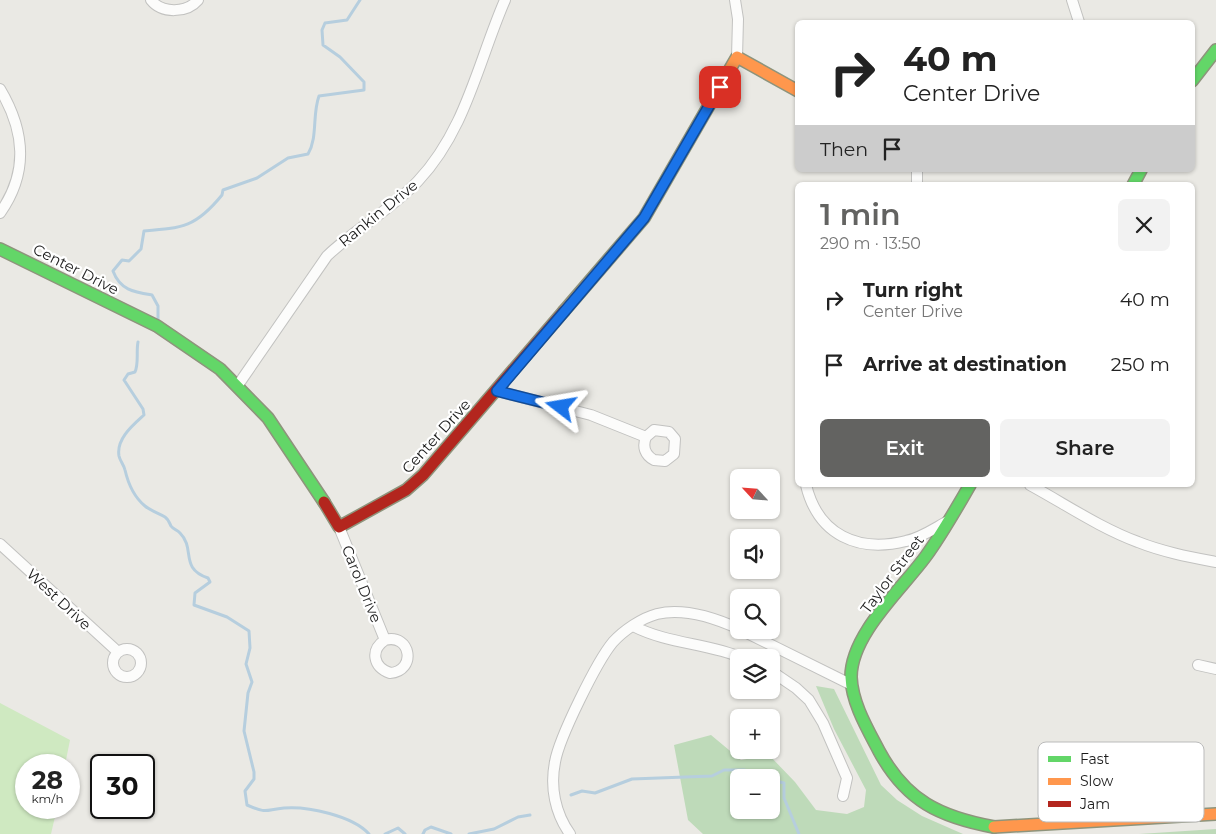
<!DOCTYPE html>
<html lang="en">
<head>
<meta charset="utf-8">
<style>
	body { margin:0; font-family:Montserrat,sans-serif; background:#f2f2f2; color:#222; height:100vh; display:flex; flex-direction:column; font-size:19px; white-space:nowrap }
	* { box-sizing:border-box; margin:0 }
	p { font-size:16px; color:#767676 }
	.icon { flex:none; width:28px; height:28px; fill:none; stroke:currentColor; stroke-width:2; stroke-linecap:round; stroke-linejoin:round }
	.map { position:relative; flex:1; overflow:hidden }
	.sheet { position:absolute; left:795px; top:182px; width:400px; height:305px; display:flex; flex-direction:column; background:#fff; border-radius:8px; box-shadow:0 1px 4px #0004 }
	.sheet>* { flex:none }
	.top-card { position:absolute; left:795px; top:20px; width:400px; height:152px; border-radius:8px; box-shadow:0 1px 4px #0004; background:#fff; color:#222; overflow:hidden }
	.needle { width:32px; rotate:296deg }
	.controls { position:absolute; left:730px; top:469px; display:grid; gap:10px }
	.controls a { display:grid; place-items:center; width:50px; height:50px; border-radius:8px; background:#fff; box-shadow:0 1px 4px #0004; font-size:25px }
	.speed { position:absolute; left:15px; top:754px; display:flex; gap:10px; font-size:25px; font-weight:700; text-align:center }
	.speed>* { display:grid; place-content:center; width:65px; height:65px; border-radius:50%; background:#fff; box-shadow:0 1px 4px #0004; line-height:1 }
	.speed small { font-size:12px; font-weight:400 }
	.speed .limit { border:2px solid #111; border-radius:8px; background:#fff; color:#111 }
	.pin { position:absolute; display:grid; place-items:center; width:42px; height:42px; color:#fff; margin:-21px; border-radius:10px; box-shadow:0 2px 8px #0006 }
	.me { position:absolute; width:55px; margin:-28px; rotate:284deg; stroke-linejoin:round; filter:drop-shadow(0 0 4px #0008) }
	.turn { display:flex; align-items:center; gap:18px; height:105px; padding:0 25px; font-size:22px }
	.turn .icon { width:65px; height:65px; stroke-width:2.5 }
	.turn b { display:block; font-size:35px; line-height:42px }
	.then { display:flex; align-items:center; height:48px; padding:0 25px; background:#0003; gap:10px; font-size:19px }
	.round { display:grid; place-items:center; flex:none; width:52px; height:52px; border-radius:8px; background:#f2f2f2 }
	.overview { display:flex; align-items:center; justify-content:space-between; height:85px; padding:0 25px }
	h1 { font-size:30px; font-weight:600; line-height:38px; color:#636361 }
	.cta { display:flex; gap:10px; margin-top:auto; padding:10px 25px }
	.cta a { flex:1; height:58px; border-radius:8px; background:#636361; color:#fff; font-size:20px; font-weight:600; line-height:58px; text-align:center }
	.cta a+a { background:#f2f2f2; color:#222 }
	ul { padding:0; list-style:none }
	li { display:flex; align-items:center; gap:15px; height:65px; padding:0 25px }
	li div { flex:1 }
	li b { display:block; font-size:19px }
	li em { font-style:normal }
	.map>svg:first-child { display:block }
	.grass { fill:#cfe9c1 }
	.forest { fill:#bedab9; fill-rule:evenodd }
	.lines { fill:none; stroke-linecap:round; stroke-linejoin:round }
	.stream { stroke:#b6cede; stroke-width:3 }
	.street-casing { stroke:#c2c2c0; stroke-width:12 }
	.fast-casing { stroke:#8e947c; stroke-width:14 }
	.slow-casing { stroke:#8e947c; stroke-width:14 }
	.jam-casing { stroke:#8e947c; stroke-width:14 }
	.street { stroke:#fcfcfb; stroke-width:10 }
	.fast { stroke:#63d668; stroke-width:11 }
	.slow { stroke:#ff974d; stroke-width:11 }
	.jam { stroke:#b3261e; stroke-width:11 }
	.route-casing { stroke:#114b97; stroke-width:12 }
	.route { stroke:#1a73e8; stroke-width:9 }
	.labels { text-anchor:middle; dominant-baseline:central; stroke-width:4.5; stroke-linejoin:round; paint-order:stroke }
	.street-label { font-size:15px; fill:#1b1b1b; stroke:#fff }
	.key { fill:#fff; stroke:#bbb; stroke-width:1 }
	.key-label { font-size:14px; fill:#1b1b1b }
</style>
</head>
<body>
<div class="map">
<svg width="1216" height="834" viewBox="0 0 1216 834">
	<rect width="100%" height="100%" fill="#eae9e4"/>
	<!-- grass -->
	<path class="grass" d="M 0,703 L 70,740 L 65,765 L 26,765 L 26,808 L 57,808 L 51,834 L 0,834 Z"/>
	<!-- forest -->
	<path class="forest" d="M 816,686 L 834,689 L 881,785 L 897,800 L 922,816 L 963,834 L 703,834 L 688,820 L 674,745 L 711,735 L 741,760 L 769,755 L 795,782 L 816,810 L 847,814 L 864,807 L 866,790 L 834,729 ZM 739,778 L 771,778 L 771,810 L 739,810 Z
		M 1216,829 L 1216,834 L 1139,834 Z"/>
	<g class="lines">
		<!-- stream -->
		<path class="stream" d="M 158,320 L 158,306 L 152,295 C 134,292 120,290 113,271 L 122,260 L 129,261 L 141,249 L 144,231 C 183,228 196,227 222,195 L 223,190 L 257,178 L 288,158 L 308,154 C 318,137 312,115 319,96 L 364,90 L 364,82 L 340,57 L 323,45 L 322,30 L 325,23 L 347,20 L 360,0
			M 138,342 C 136,352 139,363 135,372 L 128,374 L 124,380 L 143,409 L 144,415 C 133,425 116,439 119,456 C 120,461 124,465 125,470 C 128,483 134,497 145,506 C 151,511 158,513 165,517 C 168,519 169,522 171,526 C 173,529 177,530 180,533 C 196,549 179,568 208,578 L 210,582 L 195,593 L 194,605 L 227,617 L 249,631 L 250,648 L 246,664 L 252,682 L 248,693 L 244,731 L 254,772 L 254,779 L 245,791 L 247,805 C 268,814 264,810 284,808 C 308,806 353,816 369,834
			M 771,780 L 784,783 L 784,798 L 799,834
			M 571,795 L 582,791 L 595,793 L 632,779 L 712,776 L 724,770 L 744,770 L 766,778
			M 385,834 L 398,828 L 405,834
			M 423,834 L 425,830 L 431,827 L 451,834
			M 469,834 L 494,829 L 518,817 L 530,815"/>
		<defs>
			<path id="street" d="M 151,0 C 162,14 187,13 198,0
				M 735,0 L 738,19 L 737,57
				M 1072,0 L 1079,22
				M 0,89 C 25,131 29,172 0,213
				M 917,170 L 917,185
				M 238,385 L 327,256 C 355,229 391,210 418,181 C 466,130 478,62 505,0
				M 497,391 L 591,415 L 646,437 C 642,447 645,455 654,460 L 665,461 L 674,454 L 675,439 L 669,432 L 654,430 L 646,437
				M 806,485 C 818,535 858,553 906,541 C 921,538 935,528 948,521
				M 1030,485 C 1065,504 1100,528 1138,542 C 1163,552 1190,557 1216,562
				M 339,527 L 385,640 C 370,650 373,667 390,673 C 417,671 411,633 385,640
				M 0,544 L 118,652
				M 633,626 C 668,644 707,643 743,658
				M 741,630 L 852,685
				M113 663a14 14 0 1 1 28 0a14 14 0 1 1-28 0Z
				M 1198,665 L 1216,669
				M 771,671 L 796,688 L 809,700 L 823,723 L 847,778 L 843,796
				M 570,834 C 555,813 550,787 555,762 C 559,738 597,661 613,642 C 624,630 642,618 657,614 C 683,608 715,618 739,629"/>
			<path id="fast" d="M 1192,81 L 1216,50
				M 1133,185 L 1141,170
				M 0,249 L 157,326 L 220,369 L 268,418 L 324,502
				M 970,485 C 956,509 942,534 926,556 C 902,589 851,634 851,677 C 852,703 867,728 879,751 C 906,801 940,817 994,827"/>
			<path id="slow" d="M 564,311 L 644,218 L 737,57 L 798,91
				M 994,827 L 1216,814"/>
			<path id="jam" d="M 324,502 L 339,527 L 406,490 L 423,475 L 564,311"/>
		</defs>
		<!-- street casing -->
		<use href="#street" class="street-casing"/>
		<!-- fast casing -->
		<use href="#fast" class="fast-casing"/>
		<!-- slow casing -->
		<use href="#slow" class="slow-casing"/>
		<!-- jam casing -->
		<use href="#jam" class="jam-casing"/>
		<!-- street -->
		<use href="#street" class="street"/>
		<!-- fast -->
		<use href="#fast" class="fast"/>
		<!-- slow -->
		<use href="#slow" class="slow"/>
		<!-- jam -->
		<use href="#jam" class="jam"/>
	</g>
	<g class="lines">
		<defs>
			<path id="route" d="M 561,407 L 497,391 L 644,218 L 720,87"/>
		</defs>
		<!-- route casing -->
		<use href="#route" class="route-casing"/>
		<!-- route -->
		<use href="#route" class="route"/>
	</g>
	<g class="labels">
		<!-- street labels -->
		<g class="street-label">
			<text transform="translate(378 213) rotate(-39)">Rankin Drive</text>
			<text transform="translate(76 269) rotate(27)">Center Drive</text>
			<text transform="translate(436 436) rotate(-48)">Center Drive</text>
			<text transform="translate(892 574) rotate(-53)">Taylor Street</text>
			<text transform="translate(362 584) rotate(68)">Carol Drive</text>
			<text transform="translate(59 599) rotate(43)">West Drive</text>
		</g>
	</g>
	<!-- legend -->
	<rect x="1038" y="742" width="166" height="80" rx="8" class="key"/>
	<rect x="1048" y="756" width="23" height="6" fill="#63d668"/>
	<rect x="1048" y="778" width="23" height="7" fill="#ff974d"/>
	<rect x="1048" y="801" width="23" height="6" fill="#b3261e"/>
	<g class="key-label">
		<text x="1080" y="764">Fast</text>
		<text x="1080" y="786">Slow</text>
		<text x="1080" y="809">Jam</text>
	</g>
</svg>
<div class="controls">
<a><svg class="needle" viewBox="-14 -14 28 28"><path d="M0-13l5 13h-10z" fill="#e53935"/><path d="M0 13l5-13h-10z" fill="#767676"/></svg></a>
<a><svg class="icon" aria-label="sound" viewBox="0 0 24 24"><path d="M4 9h4l5-4v14l-5-4H4zM17 9q2 3 0 6"/></svg></a>
<a><svg class="icon" aria-label="search" viewBox="0 0 24 24"><circle cx="10" cy="10" r="6"/><path d="M15 15l6 6"/></svg></a>
<a><svg class="icon" aria-label="layers" viewBox="0 0 24 24"><path d="M12 4l9 5-9 5-9-5zM3 14l9 5 9-5"/></svg></a>
<a>+</a>
<a>−</a>
</div>
<div class="speed"><div>28<small>km/h</small></div><div class="limit">30</div></div>
<div class="pin" style="left:720px;top:87px;background:#d93025"><svg class="icon" aria-label="arrive" viewBox="0 0 24 24"><path d="M6 21V4h12l-3 4 3 4H6"/></svg></div>
<svg class="me" style="left:561px;top:407px" viewBox="-20 -20 40 40"><path d="M0-17L14 15 0 8-14 15z" fill="#1a73e8" stroke="#fff" stroke-width="4"/></svg>
<div class="top-card">
<div class="turn"><svg class="icon" aria-label="right" viewBox="0 0 24 24"><path d="M7 20v-9h11M14 6l5 5-5 5"/></svg><div><b>40 m</b>Center Drive</div></div>
<div class="then">Then<svg class="icon" aria-label="arrive" viewBox="0 0 24 24"><path d="M6 21V4h12l-3 4 3 4H6"/></svg></div>
</div>
<section class="sheet">
<div class="overview"><div><h1>1 min</h1><p>290 m · 13:50</p></div><a class="round"><svg class="icon" aria-label="close" viewBox="0 0 24 24"><path d="M6 6l12 12M18 6L6 18"/></svg></a></div>
<ul>
<li><svg class="icon" aria-label="right" viewBox="0 0 24 24"><path d="M7 20v-9h11M14 6l5 5-5 5"/></svg><div><b>Turn right</b><p>Center Drive</p></div><em>40 m</em></li>
<li><svg class="icon" aria-label="arrive" viewBox="0 0 24 24"><path d="M6 21V4h12l-3 4 3 4H6"/></svg><div><b>Arrive at destination</b></div><em>250 m</em></li>
</ul>
<div class="cta"><a>Exit</a><a>Share</a></div>
</section>
</div>
</body>
</html>
